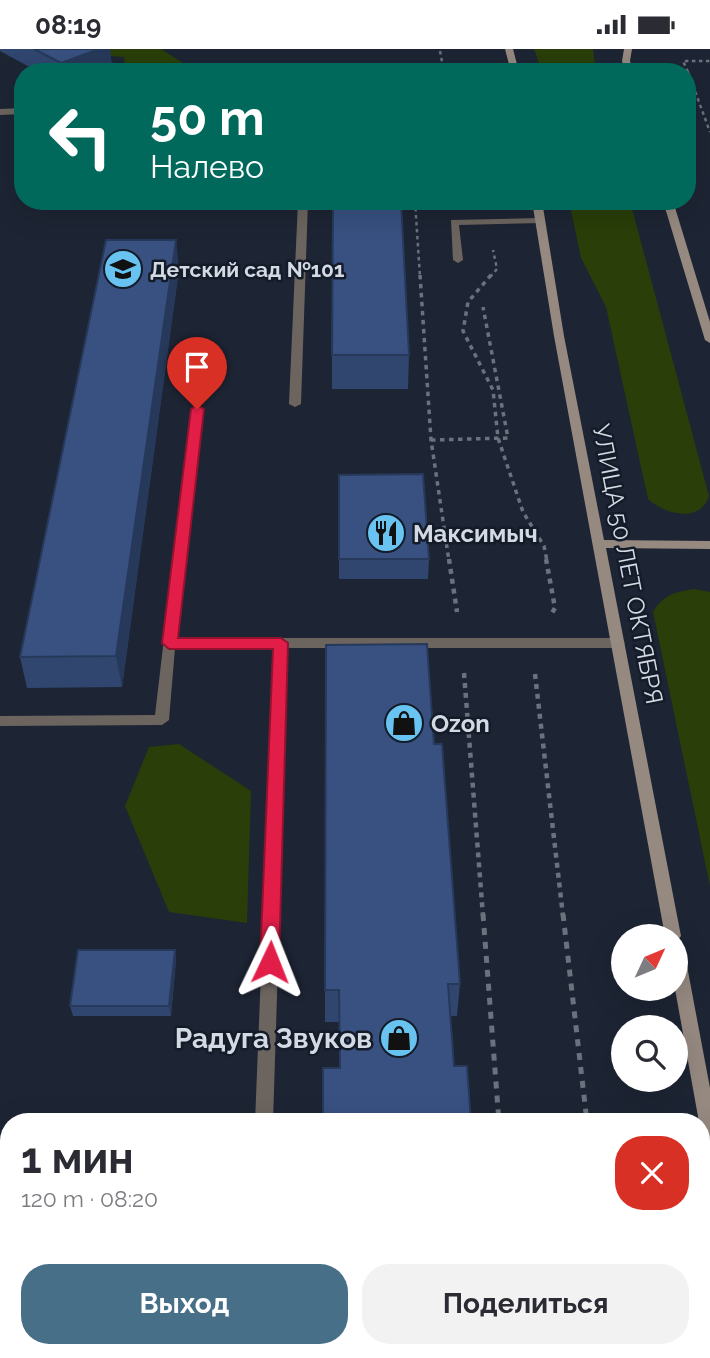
<!DOCTYPE html>
<html lang="ru">
<head>
<meta charset="utf-8">
<style>
	body { margin:0; font-family:Raleway,sans-serif; background:#f2f2f3; color:#2b2b33; height:100vh; display:flex; flex-direction:column; font-size:26px; white-space:nowrap }
	* { box-sizing:border-box; margin:0 }
	p { font-size:23px; color:#7c7c81 }
	.icon { flex:none; width:38px; height:38px; fill:none; stroke:currentColor; stroke-width:2; stroke-linecap:round; stroke-linejoin:round }
	.map { position:relative; flex:1; overflow:hidden }
	.panel { position:absolute; left:0px; top:1064px; width:710px; height:245px; display:flex; flex-direction:column; background:#fff; border-radius:28px 28px 0 0; box-shadow:0 7px 28px #0002 }
	.panel>* { flex:none }
	.hud { position:absolute; left:14px; top:14px; width:682px; height:147px; border-radius:28px; box-shadow:0 7px 28px #0002; background:#00695c; color:#fff; overflow:hidden }
	.needle { width:46px; rotate:46deg }
	.buttons { position:absolute; left:611px; top:875px; display:grid; gap:14px }
	.buttons a { display:grid; place-items:center; width:77px; height:77px; border-radius:50%; background:#fff; box-shadow:0 7px 28px #0002; font-size:35px }
	.pin { position:absolute; display:grid; place-items:center; width:60px; height:60px; color:#fff; margin:-72px -30px; border-radius:50% 50% 50% 0; rotate:-45deg; box-shadow:0 0 7px #0007 }
	.pin .icon { rotate:45deg }
	.me { position:absolute; width:77px; margin:-38px; rotate:2deg; stroke-linejoin:round; filter:drop-shadow(0 0 5px #0008) }
	.turn { display:flex; align-items:center; gap:24px; height:147px; padding:0 21px; font-size:32px }
	.turn .icon { width:91px; height:91px; stroke-width:2.5 }
	.turn b { display:block; font-size:49px; line-height:60px }
	.round { display:grid; place-items:center; flex:none; width:74px; height:74px; border-radius:28px; background:#f2f2f3 }
	.head { display:flex; align-items:center; justify-content:space-between; height:119px; padding:0 21px }
	h1 { font-size:42px; font-weight:700; line-height:52px }
	.action { display:flex; gap:14px; margin-top:auto; padding:14px 21px }
	.action a { flex:1; height:80px; border-radius:28px; background:#476f88; color:#fff; font-size:28px; font-weight:700; line-height:80px; text-align:center }
	.action a+a { background:#f2f2f3; color:#2b2b33 }
	.status { display:flex; justify-content:space-between; align-items:center; height:49px; padding:0 35px; background:#fff; direction:ltr }
	.status svg { height:19px; fill:currentColor }
	.map>svg:first-child { display:block }
	.green { fill:#293e09 }
	.lines { fill:none; stroke-linecap:round; stroke-linejoin:round }
	.path-far3 { stroke:#6b727e; stroke-width:2.5; stroke-dasharray:3.5 3.5; stroke-linecap:butt }
	.path-far2 { stroke:#6b727e; stroke-width:3.5; stroke-dasharray:4.5 4.5; stroke-linecap:butt }
	.path-far1 { stroke:#6b727e; stroke-width:4.5; stroke-dasharray:5 5; stroke-linecap:butt }
	.path { stroke:#6b727e; stroke-width:5; stroke-dasharray:7 7; stroke-linecap:butt }
	.lane { fill:#6c655f; fill-rule:evenodd }
	.secondary { fill:#958980; fill-rule:evenodd }
	.wall { fill:#30466f }
	.shaded-wall { fill:#27395a }
	.building { fill:#385181; stroke:#27395a; stroke-width:2 }
	.route { fill:#e11d48; stroke:#92132f; stroke-width:2 }
	.labels { text-anchor:middle; dominant-baseline:central; stroke-width:5; stroke-linejoin:round; paint-order:stroke }
	.far-poi-label { font-size:21px; font-weight:bold; fill:#d4dae3; stroke:#141b29; text-anchor:start }
	.poi-label { font-size:24px; font-weight:bold; fill:#d4dae3; stroke:#141b29; text-anchor:start }
	.street-label { font-size:24px; fill:#d4dae3; stroke:#141b29 }
	.near-poi-label { font-size:28px; font-weight:bold; fill:#d4dae3; stroke:#141b29; text-anchor:end }
</style>
</head>
<body>
<div class="status"><b>08:19</b><svg viewBox="0 0 49 12"><path d="M0 12V9h3v3zM5 12V6h3v6zM10 12V3h3v9zM15 12V0h3v12zM26 1h20v11H26zM47 4h2v5h-2z"/></svg></div>
<div class="map">
<svg width="710" height="1309" viewBox="0 0 710 1309">
	<rect width="100%" height="100%" fill="#1d2433"/>
	<!-- green -->
	<path class="green" d="M 83,0 L 161,0 L 183,14 L 181,23 L 125,23 L 124,8 L 95,6 Z
		M 534,0 L 593,0 L 596,23 L 542,23 Z
		M 569,152 L 630,152 L 709,447 C 700,475 664,465 648,450 L 606,258 L 581,209 Z
		M 694,540 L 710,543 L 710,837 L 653,563 C 663,546 675,543 694,540 Z
		M 179,695 L 251,742 L 247,874 L 169,863 L 125,757 L 149,698 Z
		M 0,1271 L 9,1271 L 9,1300 L 29,1300 L 29,1303 L 31,1300 L 213,1300 L 213,1309 L 0,1309 Z"/>
	<g class="lines">
		<!-- path-far3 -->
		<path class="path-far3" d="M 440,2 L 444,23
			M 688,23 L 710,83
			M 688,23 L 683,12 L 710,12
			M 415,152 L 420,228
			M 490,228 L 497,220 L 493,201"/>
		<!-- path-far2 -->
		<path class="path-far2" d="M 420,226 L 431,391 L 449,512
			M 491,226 L 468,253 L 463,282 L 493,341 L 498,389 L 523,463 L 544,497 L 547,512
			M 431,391 L 508,389 L 483,258"/>
		<!-- path-far1 -->
		<path class="path-far1" d="M 449,510 L 457,563
			M 546,510 L 555,559 L 552,564
			M 464,624 L 483,867
			M 535,625 L 563,867"/>
		<!-- path -->
		<path class="path" d="M 483,865 L 499,1073
			M 563,865 L 587,1073
			M 517,1300 L 518,1309
			M 614,1300 L 615,1309"/>
		<!-- lane -->
		<path class="lane" d="M 23,59 L 23,65 L 0,66 L 0,60 Z
			M 298,152 L 308,152 L 301,355 L 295,358 L 289,355 Z
			M 540,169 L 543,170 L 543,174 L 459,176 L 463,211 L 458,214 L 453,211 L 451,171 Z
			M 197,357 L 203,360 L 176,589 L 618,589 L 625,594 L 618,599 L 288,599 L 273,1073 L 255,1073 L 274,599 L 175,599 L 169,671 L 162,676 L 0,677 L 0,667 L 155,666 L 191,360 Z
			M 246,1300 L 266,1300 L 266,1309 L 246,1309 Z"/>
		<!-- secondary -->
		<path class="secondary" d="M 505,0 L 513,0 L 519,23 L 511,23 Z
			M 624,0 L 632,0 L 630,12 L 633,23 L 625,23 L 622,12 Z
			M 532,152 L 542,152 L 564,287 L 604,491 L 710,492 L 710,500 L 606,499 L 681,887 L 676,893 L 676,887 L 665,887 L 554,287 Z
			M 663,152 L 673,152 L 710,273 L 710,294 L 705,291 Z
			M 676,894 L 682,896 L 684,901 L 710,1039 L 710,1094 L 704,1092 L 702,1073 L 699,1073 L 675,940 Z"/>
	</g>
	<!-- wall -->
	<path class="wall" d="M 0,0 L 110,0 L 112,18 L 100,23 L 39,23 L 0,2 Z
		M 179,220 L 122,638 L 27,639 L 20,608 Z
		M 332,306 L 409,306 L 408,340 L 332,340 Z
		M 339,426 L 429,510 L 428,530 L 339,530 Z
		M 434,695 L 460,935 L 457,967 L 450,967 L 340,1019 L 339,973 L 325,973 L 325,941 Z
		M 175,901 L 176,911 L 171,967 L 73,967 L 70,957 Z"/>
	<!-- shaded-wall -->
	<path class="shaded-wall" d="M 99,0 L 110,0 L 112,18 L 100,23 L 62,23 L 61,14 Z
		M 176,191 L 179,220 L 122,638 L 116,607 Z
		M 175,901 L 176,911 L 171,967 L 169,957 Z"/>
	<!-- building -->
	<path class="building" d="M 34,0 L 99,0 L 61,14 Z
		M 333,152 L 401,152 L 409,306 L 332,306 Z
		M 106,191 L 176,191 L 116,607 L 20,608 Z
		M 423,425 L 429,510 L 339,510 L 339,426 Z
		M 427,595 L 434,695 L 442,695 L 460,935 L 448,935 L 454,1017 L 467,1017 L 471,1073 L 323,1073 L 323,1019 L 340,1019 L 339,941 L 325,941 L 326,596 Z
		M 78,901 L 175,901 L 169,957 L 70,957 Z
		M 322,1300 L 489,1300 L 489,1309 L 322,1309 Z"/>
	<!-- route -->
	<path class="route" d="M 197,356 L 204,360 L 178,589 L 281,589 L 288,594 L 279,913 L 276,919 L 270,921 L 263,919 L 260,913 L 273,600 L 169,600 L 162,594 L 191,360 Z"/>
	<!-- icons -->
	<defs>
		<symbol id="school-disc" viewBox="-11 -11 22 22"><circle r="9.5" fill="#69c3f1" stroke="#141b29"/><path d="M0-5L7-2L0 1L-7-2ZM-4 1L0 2.5L4 1V4Q0 6-4 4Z" fill="#111"/></symbol>
		<symbol id="restaurant-disc" viewBox="-11 -11 22 22"><circle r="9.5" fill="#69c3f1" stroke="#141b29"/><path d="M-5-6h1v4h1v-4h1v4h1v-4h1v5L-1.5 .5V6h-2V.5L-5-1ZM5-6V6H3V1.5H1.5Q1.5-4 5-6Z" fill="#111"/></symbol>
		<symbol id="shop-disc" viewBox="-11 -11 22 22"><circle r="9.5" fill="#69c3f1" stroke="#141b29"/><path d="M-5-2.5h2.3a2.7 3.5 0 0 1 5.4 0H5L5.5 6h-11ZM-1.5-2.5h3a1.5 2.3 0 0 0-3 0Z" fill="#111"/></symbol>
	</defs>
	<g fill-rule="evenodd">
		<use href="#school-disc" x="101" y="198" width="44" height="44"/>
		<use href="#restaurant-disc" x="364" y="462" width="44" height="44"/>
		<use href="#shop-disc" x="382" y="652" width="44" height="44"/>
		<use href="#shop-disc" x="377" y="967" width="44" height="44"/>
	</g>
	<g class="labels">
		<!-- far-poi labels -->
		<g class="far-poi-label">
			<text x="150" y="220">Детский сад №101</text>
		</g>
		<!-- poi labels -->
		<g class="poi-label">
			<text x="413" y="484">Максимыч</text>
			<text x="431" y="674">Ozon</text>
		</g>
		<!-- street labels -->
		<g class="street-label">
			<text transform="translate(628 515) rotate(79)">УЛИЦА 50 ЛЕТ ОКТЯБРЯ</text>
		</g>
		<!-- near-poi labels -->
		<g class="near-poi-label">
			<text x="372" y="989">Радуга Звуков</text>
		</g>
	</g>
</svg>
<div class="buttons">
<a><svg class="needle" viewBox="-14 -14 28 28"><path d="M0-13l5 13h-10z" fill="#e53935"/><path d="M0 13l5-13h-10z" fill="#7c7c81"/></svg></a>
<a><svg class="icon" aria-label="search" viewBox="0 0 24 24"><circle cx="10" cy="10" r="6"/><path d="M15 15l6 6"/></svg></a>
</div>
<div class="pin" style="left:197px;top:360px;background:#d93025"><svg class="icon" aria-label="arrive" viewBox="0 0 24 24"><path d="M6 21V4h12l-3 4 3 4H6"/></svg></div>
<svg class="me" style="left:270px;top:913px" viewBox="-20 -20 40 40"><path d="M0-17L14 15 0 8-14 15z" fill="#e11d48" stroke="#fff" stroke-width="4"/></svg>
<div class="hud">
<div class="turn"><svg class="icon" aria-label="left" viewBox="0 0 24 24"><path d="M17 20v-9H6M10 6l-5 5 5 5"/></svg><div><b>50 m</b>Налево</div></div>
</div>
<section class="panel">
<div class="head"><div><h1>1 мин</h1><p>120 m · 08:20</p></div><a class="round" style="background:#d93025;color:#fff"><svg class="icon" aria-label="close" viewBox="0 0 24 24"><path d="M6 6l12 12M18 6L6 18"/></svg></a></div>
<div class="action"><a>Выход</a><a>Поделиться</a></div>
</section>
</div>
</body>
</html>
